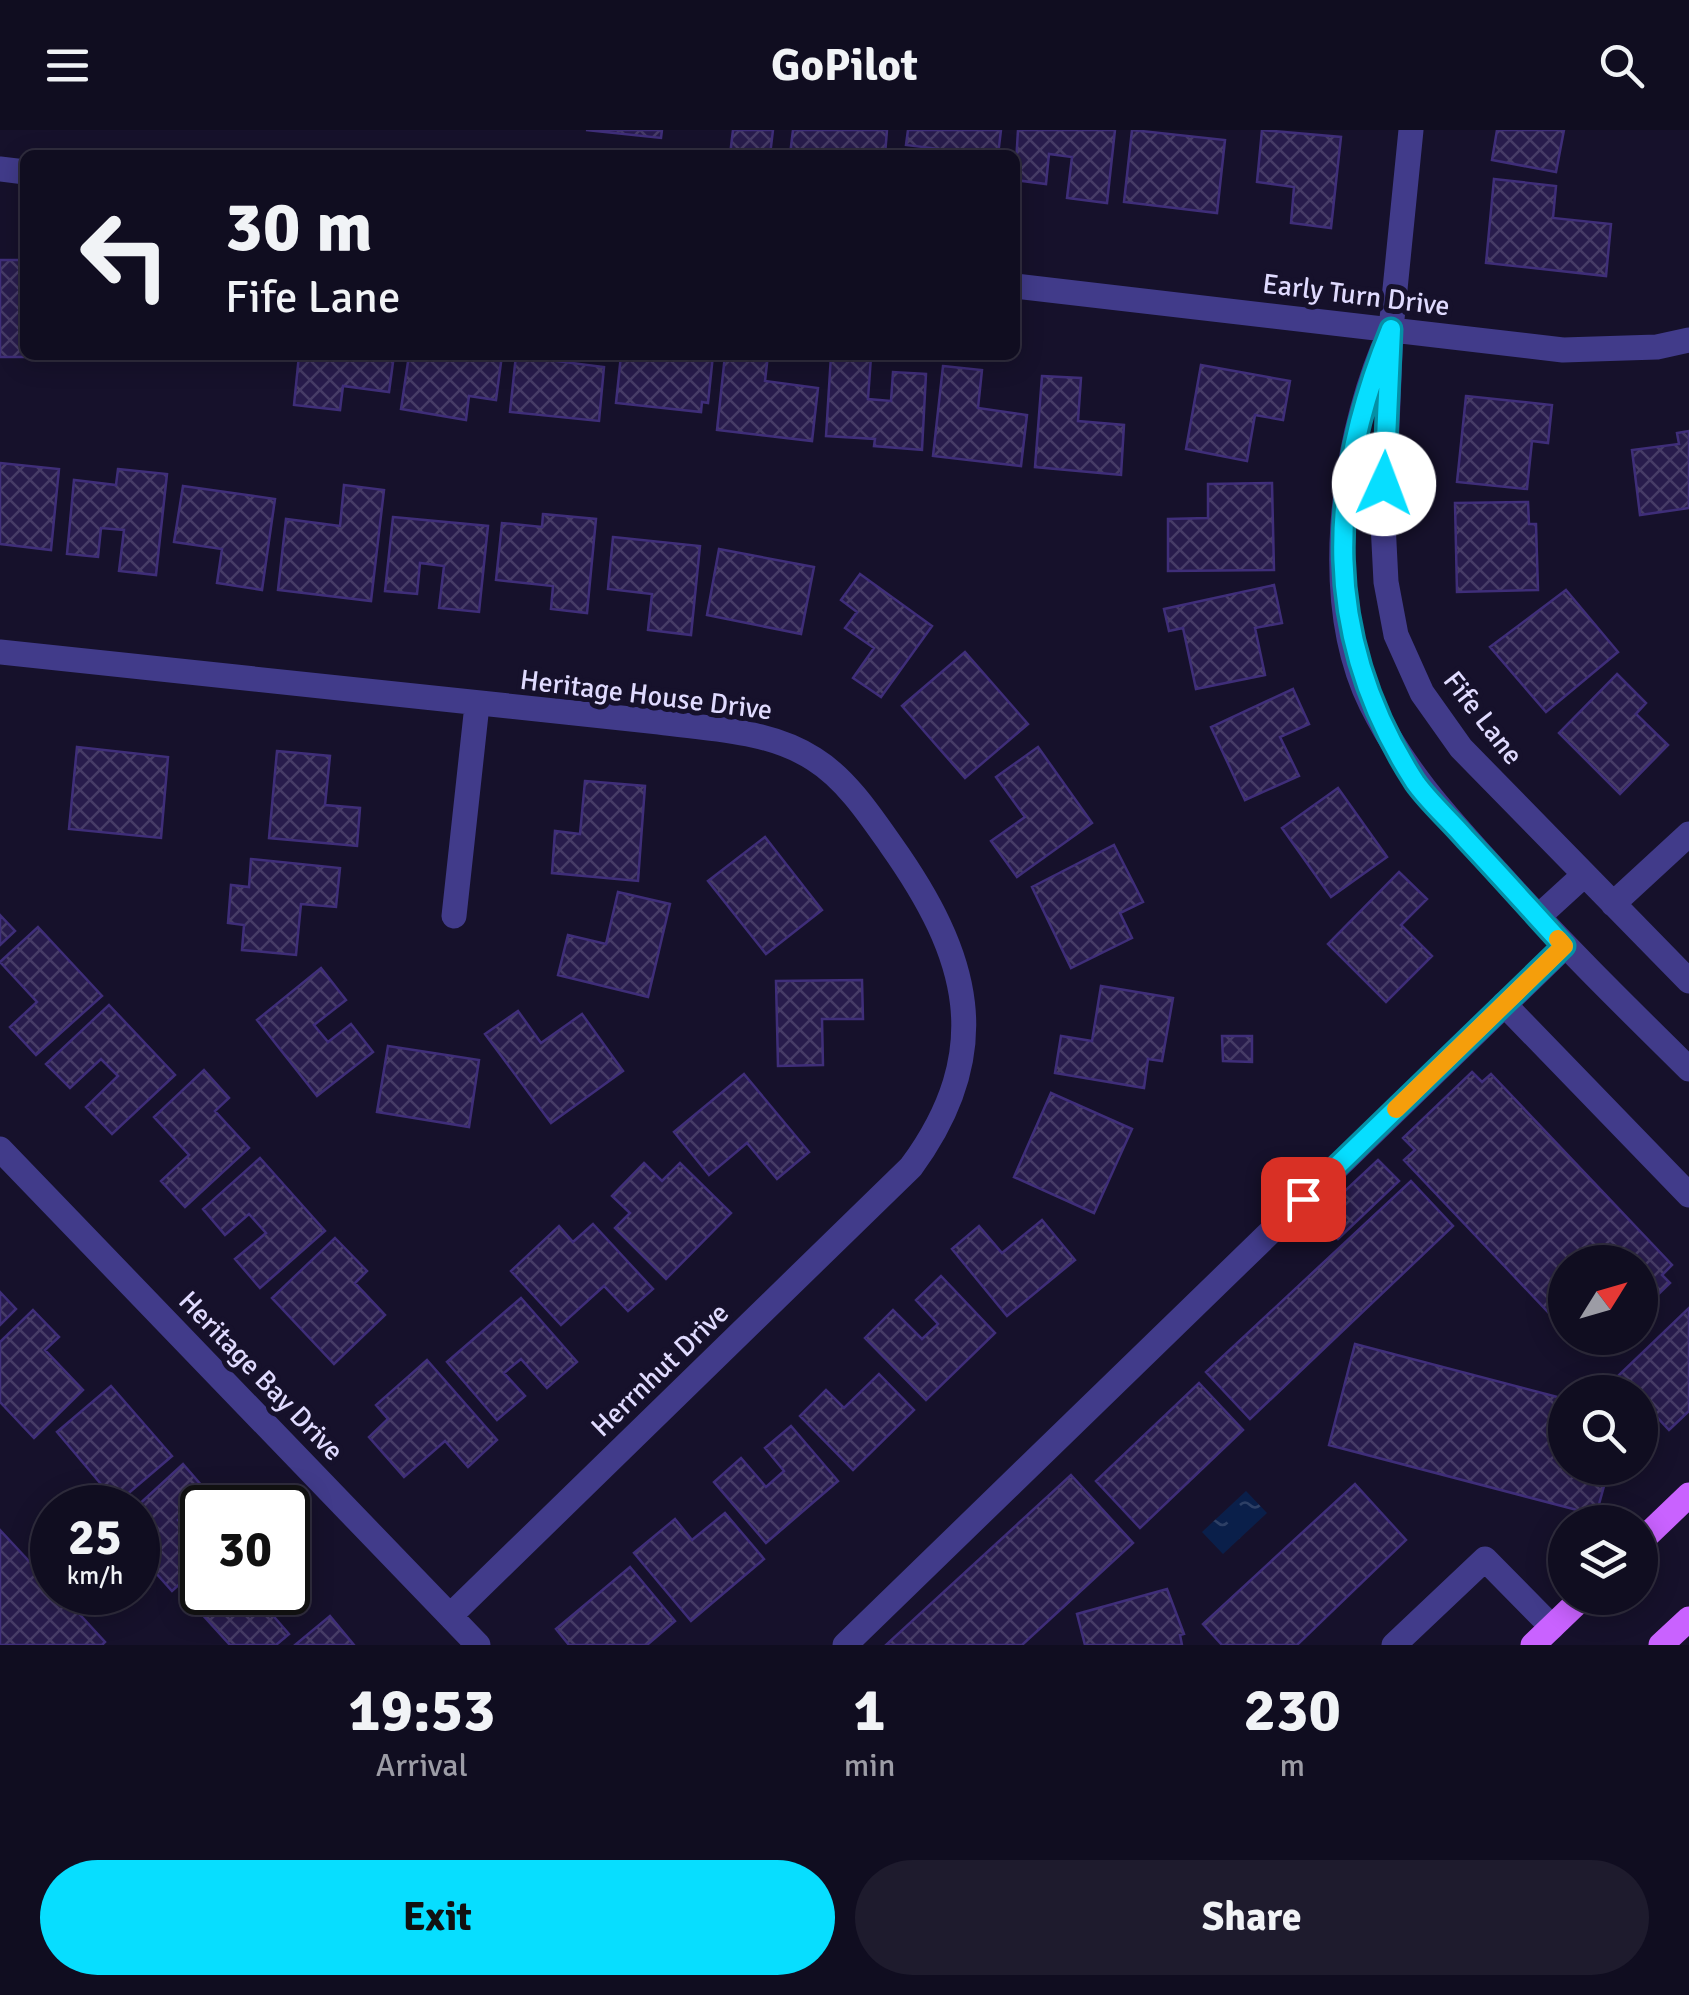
<!DOCTYPE html>
<html lang="en">
<head>
<meta charset="utf-8">
<style>
	body { margin:0; font-family:Signika,sans-serif; background:#1e1b2d; color:#f1f3f6; height:100vh; display:flex; flex-direction:column; font-size:38px; white-space:nowrap }
	* { box-sizing:border-box; margin:0 }
	p { font-size:32px; color:#9c9ca5 }
	.icon { flex:none; width:55px; height:55px; fill:none; stroke:currentColor; stroke-width:2; stroke-linecap:round; stroke-linejoin:round }
	.map { position:relative; height:1515px; overflow:hidden }
	.side { display:flex; flex-direction:column; background:#100d20; flex:1 }
	.side>* { flex:none }
	.guide { position:absolute; left:20px; top:20px; width:1000px; height:210px; border-radius:15px; box-shadow:0 5px 25px #0003,0 0 0 2px #302d3e; background:#100d20; color:#f1f3f6; overflow:hidden }
	.needle { width:65px; rotate:53deg }
	.tools { position:absolute; left:1548px; top:1115px; display:grid; gap:20px }
	.tools a { display:grid; place-items:center; width:110px; height:110px; border-radius:50%; background:#100d20; box-shadow:0 5px 25px #0003,0 0 0 2px #302d3e; font-size:50px }
	.speed { position:absolute; left:30px; top:1355px; display:flex; gap:20px; font-size:50px; font-weight:700; text-align:center }
	.speed>* { display:grid; place-content:center; width:130px; height:130px; border-radius:50%; background:#100d20; box-shadow:0 5px 25px #0003,0 0 0 2px #302d3e; line-height:1 }
	.speed small { font-size:25px; font-weight:400 }
	.speed .limit { border:5px solid #111; border-radius:15px; background:#fff; color:#111 }
	.pin { position:absolute; display:grid; place-items:center; width:85px; height:85px; color:#fff; margin:-42px; border-radius:20px; box-shadow:0 5px 15px #0006 }
	.me { position:absolute; width:110px; margin:-55px; rotate:2deg; stroke-linejoin:round; filter:drop-shadow(0 0 8px #0008) }
	.turn { display:flex; align-items:center; gap:35px; height:210px; padding:0 40px; font-size:45px }
	.turn .icon { width:130px; height:130px; stroke-width:2.5 }
	.turn b { display:block; font-size:70px; line-height:85px }
	.eta { display:flex; justify-content:space-evenly; align-items:center; height:170px; text-align:center }
	.eta b { font-size:60px; font-weight:700; line-height:70px }
	.cta { display:flex; gap:20px; margin-top:auto; padding:20px 40px }
	.cta a { flex:1; height:115px; border-radius:60px; background:#07deff; color:#111; font-size:40px; font-weight:700; line-height:115px; text-align:center }
	.cta a+a { background:#1e1b2d; color:#f1f3f6 }
	header { display:flex; justify-content:space-between; align-items:center; height:130px; padding:0 40px; background:#100d20; font-size:45px; font-weight:700 }
	.map>svg:first-child { display:block }
	.water { fill:url(#water-ripples) }
	.building { fill:url(#building-cross-hatch); stroke:#3f2e79; stroke-width:2.5 }
	.lines { fill:none; stroke-linecap:round; stroke-linejoin:round }
	.minor { stroke:#413b8a; stroke-width:25 }
	.major { stroke:#c962ff; stroke-width:25 }
	.route-casing { stroke:#0590a6; stroke-width:25 }
	.route { stroke:#07deff; stroke-width:18 }
	.slow { stroke:#f59e0b; stroke-width:18 }
	.labels { text-anchor:middle; dominant-baseline:central; stroke-width:10; stroke-linejoin:round; paint-order:stroke }
	.street-label { font-size:28px; fill:#e0dbff; stroke:#16112b }
</style>
</head>
<body>
<header><svg class="icon" aria-label="menu" viewBox="0 0 24 24"><path d="M4 6h16M4 12h16M4 18h16"/></svg>GoPilot<svg class="icon" aria-label="search" viewBox="0 0 24 24"><circle cx="10" cy="10" r="6"/><path d="M15 15l6 6"/></svg></header>
<div class="map">
<svg width="1689" height="1515" viewBox="0 0 1689 1515">
	<defs>
		<pattern id="water-ripples" width="26" height="14" patternUnits="userSpaceOnUse" patternTransform="scale(2.5)"><rect width="26" height="14" fill="#0a1f4a"/><path d="M2 4q2-2 4 0t4 0M15 11q2-2 4 0t4 0" fill="none" stroke="#2d3f65"/></pattern>
		<pattern id="building-cross-hatch" width="8" height="8" patternUnits="userSpaceOnUse" patternTransform="scale(2.5)"><rect width="8" height="8" fill="#281c4c"/><path d="M0 0l8 8M0 8l8-8" fill="none" stroke="#473c67"/></pattern>
	</defs>
	<rect width="100%" height="100%" fill="#16112b"/>
	<!-- water -->
	<path class="water" d="M 1246,1361 L 1267,1383 L 1223,1424 L 1202,1402 Z"/>
	<!-- building -->
	<path class="building" d="M 586,0 L 662,0 L 661,8 Z
		M 733,0 L 773,0 L 770,25 L 730,25 Z
		M 793,0 L 887,0 L 885,25 L 790,25 Z
		M 908,0 L 1001,0 L 998,25 L 956,25 L 956,21 L 906,15 Z
		M 1018,0 L 1115,0 L 1107,73 L 1067,68 L 1072,27 L 1049,24 L 1046,54 L 1015,50 Z
		M 1132,0 L 1225,10 L 1217,83 L 1124,72 Z
		M 1262,0 L 1341,7 L 1331,98 L 1291,93 L 1294,57 L 1257,52 Z
		M 1497,0 L 1564,0 L 1556,42 L 1492,30 Z
		M 1494,49 L 1556,56 L 1553,88 L 1611,94 L 1606,146 L 1486,133 Z
		M 0,130 L 25,130 L 25,225 L 72,227 L 0,227 Z
		M 299,225 L 394,225 L 389,262 L 343,256 L 340,280 L 294,275 Z
		M 409,225 L 502,225 L 496,270 L 469,266 L 466,290 L 401,279 Z
		M 516,225 L 557,225 L 556,231 L 604,237 L 599,291 L 510,282 Z
		M 621,225 L 713,225 L 708,273 L 702,272 L 701,282 L 616,273 Z
		M 725,225 L 768,225 L 765,251 L 818,258 L 812,311 L 717,300 Z
		M 831,225 L 871,227 L 868,269 L 891,271 L 893,242 L 926,244 L 922,320 L 874,316 L 875,309 L 826,306 Z
		M 1201,235 L 1290,251 L 1283,290 L 1255,285 L 1247,331 L 1186,319 Z
		M 943,236 L 982,240 L 978,278 L 1027,285 L 1021,336 L 933,326 Z
		M 1042,246 L 1081,248 L 1078,291 L 1124,295 L 1121,345 L 1035,337 Z
		M 1466,266 L 1552,275 L 1548,313 L 1532,311 L 1527,359 L 1457,352 Z
		M 1689,301 L 1689,378 L 1640,385 L 1632,320 L 1679,314 L 1677,303 Z
		M 0,333 L 59,339 L 51,420 L 0,414 Z
		M 118,339 L 167,344 L 156,445 L 119,441 L 124,400 L 101,398 L 98,427 L 67,424 L 74,350 L 116,355 Z
		M 1272,353 L 1274,440 L 1168,441 L 1168,389 L 1208,388 L 1208,354 Z
		M 344,355 L 384,360 L 371,471 L 278,460 L 286,389 L 340,396 Z
		M 183,356 L 275,369 L 262,460 L 217,453 L 222,419 L 174,412 Z
		M 1528,372 L 1529,394 L 1536,394 L 1538,460 L 1457,462 L 1455,373 Z
		M 543,384 L 596,389 L 587,483 L 551,479 L 553,456 L 496,450 L 502,393 L 542,397 Z
		M 393,387 L 488,396 L 479,482 L 439,478 L 444,436 L 420,433 L 417,464 L 385,461 Z
		M 613,407 L 700,416 L 691,505 L 648,500 L 652,464 L 608,459 Z
		M 719,419 L 814,437 L 801,504 L 707,485 Z
		M 860,444 L 932,496 L 881,567 L 853,548 L 874,518 L 845,498 L 857,482 L 841,470 Z
		M 1274,455 L 1282,493 L 1255,498 L 1265,545 L 1196,559 L 1183,498 L 1169,501 L 1164,479 Z
		M 1566,460 L 1618,522 L 1546,582 L 1490,517 Z
		M 965,522 L 1028,594 L 965,648 L 902,576 Z
		M 1617,544 L 1646,573 L 1636,584 L 1668,615 L 1620,664 L 1559,603 Z
		M 1293,559 L 1309,594 L 1280,607 L 1299,646 L 1245,670 L 1211,597 Z
		M 77,617 L 168,627 L 161,708 L 69,699 Z
		M 1038,617 L 1092,693 L 1017,747 L 991,711 L 1025,687 L 996,647 Z
		M 277,621 L 330,626 L 325,675 L 360,678 L 357,716 L 269,708 Z
		M 585,651 L 645,656 L 638,751 L 552,743 L 555,701 L 580,704 Z
		M 1338,658 L 1387,727 L 1331,767 L 1282,698 Z
		M 765,707 L 822,780 L 766,824 L 708,751 Z
		M 1114,715 L 1143,772 L 1120,783 L 1132,808 L 1071,838 L 1032,757 Z
		M 251,729 L 340,738 L 336,777 L 301,774 L 296,825 L 242,820 L 244,795 L 228,793 L 231,755 L 249,757 Z
		M 1399,742 L 1427,769 L 1401,795 L 1432,826 L 1386,872 L 1328,814 Z
		M 618,762 L 670,774 L 648,867 L 558,845 L 568,805 L 606,814 Z
		M 0,785 L 15,801 L 0,815 Z
		M 38,797 L 102,866 L 36,925 L 10,897 L 37,872 L 0,832 Z
		M 321,838 L 346,870 L 314,895 L 328,912 L 351,894 L 373,922 L 317,966 L 257,890 Z
		M 862,850 L 863,889 L 822,889 L 823,935 L 778,936 L 776,851 Z
		M 1101,856 L 1173,868 L 1162,931 L 1148,929 L 1144,958 L 1055,943 L 1061,906 L 1092,911 Z
		M 109,875 L 175,945 L 112,1004 L 86,977 L 118,946 L 101,929 L 70,958 L 46,934 Z
		M 518,881 L 541,913 L 582,884 L 623,941 L 551,993 L 485,904 Z
		M 1222,906 L 1252,906 L 1252,932 L 1223,931 Z
		M 388,916 L 479,930 L 469,997 L 377,982 Z
		M 204,940 L 229,968 L 215,981 L 249,1018 L 185,1077 L 161,1051 L 189,1025 L 154,987 Z
		M 1472,942 L 1482,952 L 1491,944 L 1672,1135 L 1662,1145 L 1670,1153 L 1640,1182 L 1640,1132 L 1565,1132 L 1565,1200 L 1404,1030 L 1415,1020 L 1403,1008 Z
		M 744,944 L 809,1022 L 777,1049 L 747,1013 L 709,1045 L 674,1002 Z
		M 1051,963 L 1132,999 L 1094,1083 L 1014,1047 Z
		M 260,1028 L 325,1101 L 260,1158 L 235,1129 L 266,1103 L 249,1084 L 225,1105 L 203,1079 Z
		M 1378,1030 L 1399,1051 L 1338,1109 L 1318,1086 Z
		M 644,1033 L 662,1051 L 680,1033 L 731,1083 L 666,1149 L 615,1098 L 630,1083 L 612,1066 Z
		M 1411,1051 L 1453,1096 L 1250,1289 L 1206,1242 Z
		M 1042,1090 L 1075,1130 L 1007,1186 L 952,1119 L 979,1096 L 1002,1123 Z
		M 593,1094 L 653,1159 L 628,1181 L 604,1156 L 561,1195 L 511,1141 L 559,1096 L 573,1112 Z
		M 335,1108 L 367,1141 L 355,1153 L 385,1185 L 334,1234 L 272,1168 Z
		M 941,1146 L 995,1203 L 926,1270 L 865,1208 L 893,1180 L 922,1209 L 938,1194 L 916,1170 Z
		M 0,1162 L 16,1179 L 0,1195 Z
		M 521,1168 L 577,1232 L 547,1258 L 521,1229 L 504,1243 L 525,1266 L 497,1290 L 447,1232 Z
		M 1689,1178 L 1689,1281 L 1669,1300 L 1640,1269 L 1640,1262 L 1634,1262 L 1618,1246 Z
		M 33,1180 L 59,1207 L 45,1220 L 83,1260 L 34,1308 L 0,1272 L 0,1212 Z
		M 1355,1214 L 1565,1269 L 1565,1338 L 1609,1338 L 1596,1385 L 1329,1315 Z
		M 427,1230 L 497,1310 L 468,1337 L 445,1311 L 404,1347 L 369,1307 L 388,1289 L 376,1275 Z
		M 879,1244 L 914,1280 L 853,1340 L 800,1286 L 826,1260 L 844,1278 Z
		M 1199,1253 L 1243,1300 L 1140,1398 L 1096,1351 Z
		M 111,1256 L 172,1326 L 117,1373 L 57,1302 Z
		M 791,1296 L 838,1351 L 766,1413 L 714,1352 L 741,1328 L 766,1357 L 784,1341 L 765,1318 Z
		M 183,1334 L 208,1363 L 178,1390 L 202,1416 L 202,1434 L 172,1461 L 138,1423 L 135,1378 Z
		M 1071,1345 L 1133,1413 L 1022,1515 L 886,1515 Z
		M 1355,1354 L 1406,1410 L 1297,1515 L 1222,1515 L 1203,1494 Z
		M 725,1383 L 764,1429 L 691,1491 L 634,1423 L 675,1389 L 692,1410 Z
		M 0,1400 L 52,1456 L 52,1462 L 59,1462 L 105,1512 L 102,1515 L 0,1515 Z
		M 630,1437 L 675,1491 L 647,1515 L 569,1515 L 556,1499 Z
		M 1167,1459 L 1184,1504 L 1180,1505 L 1182,1515 L 1085,1515 L 1077,1484 Z
		M 202,1460 L 261,1462 L 256,1466 L 289,1504 L 276,1515 L 230,1515 L 190,1471 Z
		M 330,1486 L 354,1515 L 295,1515 Z"/>
	<g class="lines">
		<!-- minor -->
		<path class="minor" d="M 1411,0 L 1391,199 L 1383,393 L 1386,452 L 1396,505 L 1422,563 L 1461,618 L 1689,851
			M 0,39 L 25,42
			M 1015,156 L 1563,220 L 1657,217 L 1689,210
			M 1383,218 C 1342,319 1321,472 1371,574 C 1404,641 1448,688 1498,743 C 1559,811 1624,875 1689,939
			M 0,522 L 659,592 C 711,599 769,600 814,629 C 846,649 870,685 891,715 C 969,825 997,920 911,1037 L 450,1486
			M 1613,774 L 1689,704
			M 454,786 L 477,575
			M 1538,787 L 1584,745
			M 1504,874 L 1689,1065
			M 0,1019 L 478,1515
			M 845,1515 L 1565,816
			M 1394,1515 L 1485,1429 L 1552,1497"/>
		<!-- major -->
		<path class="major" d="M 1640,1412 L 1689,1365
			M 1533,1515 L 1582,1468
			M 1661,1515 L 1689,1489"/>
	</g>
	<g class="lines">
		<defs>
			<path id="route" d="M 1303,1069 L 1564,816 C 1531,780 1499,744 1466,709 C 1450,690 1429,672 1415,652 C 1320,505 1327,356 1391,199 L 1384,354"/>
		</defs>
		<!-- route casing -->
		<use href="#route" class="route-casing"/>
		<!-- route -->
		<use href="#route" class="route"/>
		<!-- slow -->
		<path class="slow" d="M 1396,979 L 1564,816 L 1558,809"/>
	</g>
	<g class="labels">
		<!-- street labels -->
		<g class="street-label">
			<text transform="translate(1356 165) rotate(7)">Early Turn Drive</text>
			<text transform="translate(646 565) rotate(7)">Heritage House Drive</text>
			<text transform="translate(1483 588) rotate(52)">Fife Lane</text>
			<text transform="translate(660 1240) rotate(-44)">Herrnhut Drive</text>
			<text transform="translate(261 1246) rotate(46)">Heritage Bay Drive</text>
		</g>
	</g>
</svg>
<div class="tools">
<a><svg class="needle" viewBox="-14 -14 28 28"><path d="M0-13l5 13h-10z" fill="#e53935"/><path d="M0 13l5-13h-10z" fill="#9c9ca5"/></svg></a>
<a><svg class="icon" aria-label="search" viewBox="0 0 24 24"><circle cx="10" cy="10" r="6"/><path d="M15 15l6 6"/></svg></a>
<a><svg class="icon" aria-label="layers" viewBox="0 0 24 24"><path d="M12 4l9 5-9 5-9-5zM3 14l9 5 9-5"/></svg></a>
</div>
<div class="speed"><div>25<small>km/h</small></div><div class="limit">30</div></div>
<div class="pin" style="left:1303px;top:1069px;background:#d93025"><svg class="icon" aria-label="arrive" viewBox="0 0 24 24"><path d="M6 21V4h12l-3 4 3 4H6"/></svg></div>
<svg class="me" style="left:1384px;top:354px" viewBox="-20 -20 40 40"><circle r="19" fill="#fff"/><path d="M0-13L10 11 0 6-10 11z" fill="#07deff"/></svg>
<div class="guide">
<div class="turn"><svg class="icon" aria-label="left" viewBox="0 0 24 24"><path d="M17 20v-9H6M10 6l-5 5 5 5"/></svg><div><b>30 m</b>Fife Lane</div></div>
</div>
</div>
<section class="side">
<div class="eta">
<div><b>19:53</b><p>Arrival</p></div>
<div><b>1</b><p>min</p></div>
<div><b>230</b><p>m</p></div>
</div>
<div class="cta"><a>Exit</a><a>Share</a></div>
</section>
</body>
</html>
